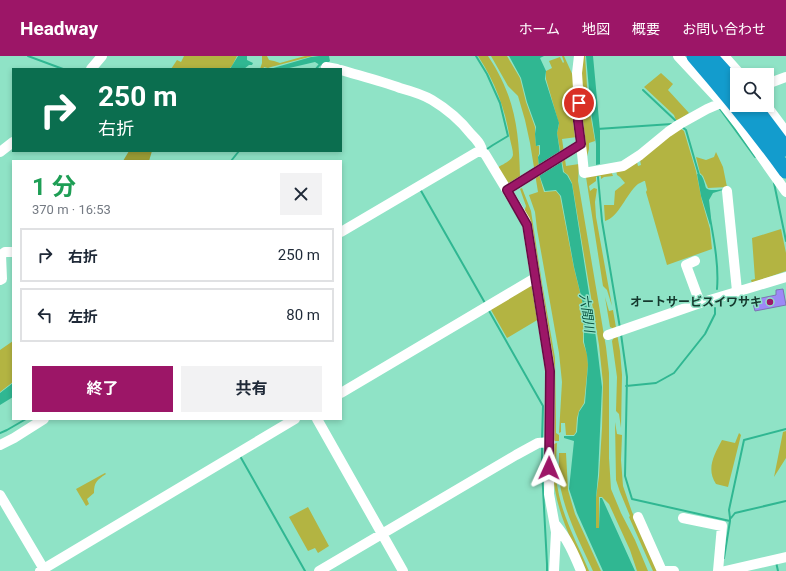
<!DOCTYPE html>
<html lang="ja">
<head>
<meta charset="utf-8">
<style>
	body { margin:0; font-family:Roboto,"Noto Sans JP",sans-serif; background:#f2f2f3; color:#1f2937; height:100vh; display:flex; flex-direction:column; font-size:15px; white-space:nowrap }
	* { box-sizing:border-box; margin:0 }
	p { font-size:13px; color:#747a83 }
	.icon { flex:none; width:22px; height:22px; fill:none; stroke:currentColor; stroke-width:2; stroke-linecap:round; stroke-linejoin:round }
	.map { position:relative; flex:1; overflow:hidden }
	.panel { position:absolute; left:12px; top:104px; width:330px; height:260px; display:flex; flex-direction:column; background:#fff; border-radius:0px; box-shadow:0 2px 6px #0003 }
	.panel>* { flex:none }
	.banner { position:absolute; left:12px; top:12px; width:330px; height:84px; border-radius:0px; box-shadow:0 2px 6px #0003; background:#0b6e4f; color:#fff; overflow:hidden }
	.buttons { position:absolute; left:730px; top:12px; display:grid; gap:8px }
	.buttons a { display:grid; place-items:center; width:44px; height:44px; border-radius:0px; background:#fff; box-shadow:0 2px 6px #0003; font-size:20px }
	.pin { position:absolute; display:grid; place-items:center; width:34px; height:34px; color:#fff; margin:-17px; border:2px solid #fff; border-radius:50%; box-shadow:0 1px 4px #0007 }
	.me { position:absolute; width:44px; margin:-22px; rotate:1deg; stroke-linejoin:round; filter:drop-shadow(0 0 3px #0008) }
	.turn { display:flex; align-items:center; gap:14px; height:84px; padding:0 20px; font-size:18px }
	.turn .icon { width:52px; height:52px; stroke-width:2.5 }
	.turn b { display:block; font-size:28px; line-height:34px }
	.round { display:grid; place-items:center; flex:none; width:42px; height:42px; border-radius:0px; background:#f2f2f3 }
	.overview { display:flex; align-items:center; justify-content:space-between; height:68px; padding:0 20px }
	h1 { font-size:24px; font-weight:700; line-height:30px; color:#1e9e55 }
	.cta { display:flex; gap:8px; margin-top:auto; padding:8px 20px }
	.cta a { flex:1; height:46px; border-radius:0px; background:#9c1667; color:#fff; font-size:16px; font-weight:700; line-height:46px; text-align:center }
	.cta a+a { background:#f2f2f3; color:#1f2937 }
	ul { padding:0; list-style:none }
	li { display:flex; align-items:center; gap:12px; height:54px; margin:0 8px 6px; padding:0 12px; border:2px solid #e0e1e3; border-radius:0px }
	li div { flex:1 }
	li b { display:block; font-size:15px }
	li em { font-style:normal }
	header { display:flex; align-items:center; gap:24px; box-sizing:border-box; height:56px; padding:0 20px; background:#9c1667; color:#fff }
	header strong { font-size:19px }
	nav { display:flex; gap:22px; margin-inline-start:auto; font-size:14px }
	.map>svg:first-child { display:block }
	.green { fill:#b3b442 }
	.forest { fill:#9d9e36 }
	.water { fill:#30b792 }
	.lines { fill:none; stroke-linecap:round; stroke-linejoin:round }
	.stream { stroke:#30b792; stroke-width:2 }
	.building { fill:#9d89f6; stroke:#7d74b1 }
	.minor { stroke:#fff; stroke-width:10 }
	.highway { stroke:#139ccd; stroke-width:15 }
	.route-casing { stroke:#650e43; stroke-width:10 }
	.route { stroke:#9c1667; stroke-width:7 }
	.poi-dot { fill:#9c1667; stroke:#8fe3c6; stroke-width:1.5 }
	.labels { text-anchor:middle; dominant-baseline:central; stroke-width:3; stroke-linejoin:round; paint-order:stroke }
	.poi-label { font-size:12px; font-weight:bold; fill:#15392e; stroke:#8fe3c6; text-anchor:end }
	.water-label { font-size:13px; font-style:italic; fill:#0c5542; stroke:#8fe3c6 }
</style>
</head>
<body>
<header>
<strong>Headway</strong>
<nav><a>ホーム</a><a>地図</a><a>概要</a><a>お問い合わせ</a></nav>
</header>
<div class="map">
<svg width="786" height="515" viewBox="0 0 786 515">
	<rect width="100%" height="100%" fill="#8fe3c6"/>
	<!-- green -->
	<path class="green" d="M 184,0 L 237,0 L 232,10 L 229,13 L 171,13 L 177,4 L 181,6 Z
		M 262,0 L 267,0 L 269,4 L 274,5 L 280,7 L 305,0 L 313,0 L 271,11 L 268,12 L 264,11 L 263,13 L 260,13 L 262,7 Z
		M 478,0 L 488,0 C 515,40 519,74 520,121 L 513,126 L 508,127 L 497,112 C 501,109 512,105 513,99 C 513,94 511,88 510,83 C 505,52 495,26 478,0 Z
		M 491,0 L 507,0 L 520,22 L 526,46 L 535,71 L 535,78 L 536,90 L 539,90 L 539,98 L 538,100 L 540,122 L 544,136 L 556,135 L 560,140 L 574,212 L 584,252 L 583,286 L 587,298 L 588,309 L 584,347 L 579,355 L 577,362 L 576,376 L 574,379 L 566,379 L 565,367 L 561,367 L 561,376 L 559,377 L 562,326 L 559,297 L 537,173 L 535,156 L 529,139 L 538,136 L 530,87 L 525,64 L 518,40 L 508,30 Z
		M 562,0 L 564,0 L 574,22 L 577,81 L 562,83 L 566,110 L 579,108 L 578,125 L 606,291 L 609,317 L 609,402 L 611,433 L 621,457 L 635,484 L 648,515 L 637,515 L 630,494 L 609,448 L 602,441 L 599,441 L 599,472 L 596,472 L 596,442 L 599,420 L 602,372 L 603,327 L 599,289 L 572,127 L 568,119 L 564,116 L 557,77 L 559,68 L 546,23 L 546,15 L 552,12 L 549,5 L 560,1 L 563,7 L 564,6 Z
		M 581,0 L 585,0 L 588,45 L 595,85 L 589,87 L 589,93 L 585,108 L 581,42 Z
		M 661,17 L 673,28 L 668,34 L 689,57 L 677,65 L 675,62 L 674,59 L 644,31 Z
		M 680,72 L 684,75 L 696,115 L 702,145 L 710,173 L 712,193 L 667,209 L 646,136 L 647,134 L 645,125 L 644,125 C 642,126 640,127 638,128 C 626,138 619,161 605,165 L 604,149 L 614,149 L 615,135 L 625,127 L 620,121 L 617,119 L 616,114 L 637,106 L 638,110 L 641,109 L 640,104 Z
		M 716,96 L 723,111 L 727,131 L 708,132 L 703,120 L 700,117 L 696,101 L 706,104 L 714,101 Z
		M 611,115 L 613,120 L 604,121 L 601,123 L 601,120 L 596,121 L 596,125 L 589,130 L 590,135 L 594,132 L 597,133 L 595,146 L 596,161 L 612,250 L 607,234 L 603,230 L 586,121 Z
		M 522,132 L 531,155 L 542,227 L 555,302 L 556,367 L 556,377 L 559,379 L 559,385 L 554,385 L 554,365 L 524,156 L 526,150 L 520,133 Z
		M 781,173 L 786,197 L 786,215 L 752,227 L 751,224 L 755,223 L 752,182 Z
		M 532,227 L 539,263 L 507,282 L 490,252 Z
		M 605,241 L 609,255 L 613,254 L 620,295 L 622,319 L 621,372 L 619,358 L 616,355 L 617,321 L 612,285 L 614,281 L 612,272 L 610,271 Z
		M 13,285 L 13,326 L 0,336 L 0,294 Z
		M 615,366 L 617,378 L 622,379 L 621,404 L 623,430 L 632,456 L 660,515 L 653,515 L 629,461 L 630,460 L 620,436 L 616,424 Z
		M 786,375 L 786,402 L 774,421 L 783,376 Z
		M 739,377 L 741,379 L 728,431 L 716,428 C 706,413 714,399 722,384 L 735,387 Z
		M 557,387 C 556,403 555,419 558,434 C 563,462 578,489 589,515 L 585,515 C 574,489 560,463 555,434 C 552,419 553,403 553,388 Z
		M 559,397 L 566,397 L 568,434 L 575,458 L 601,515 L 593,515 C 581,489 567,462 561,434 C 558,422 559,409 559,397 Z
		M 105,417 L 106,418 C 97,424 94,426 94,437 L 87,443 L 89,448 L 86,450 L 76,433 Z
		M 308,451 L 329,490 L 318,497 L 315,492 L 308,495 L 289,461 Z"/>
	<!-- forest -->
	<path class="forest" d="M 129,95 L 152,95 L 149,105 L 123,105 Z"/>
	<!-- water -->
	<path class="water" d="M 238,0 L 247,0 L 247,4 L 253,7 L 252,9 L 249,9 L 244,13 L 230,13 Z
		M 319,0 L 329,0 L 330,5 L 323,11 L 315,6 L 285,13 L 270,13 L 311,1 Z
		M 509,0 L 544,0 L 540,2 L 546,15 L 545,23 L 559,67 L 557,77 L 563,116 L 567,119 L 572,128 L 596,282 L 602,331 L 598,419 L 596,442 L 596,472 L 599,472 L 600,442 L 602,442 L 635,515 L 603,515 L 577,457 L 569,433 L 574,385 L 564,382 L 564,380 L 574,380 L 577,376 L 578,362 L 579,356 L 585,347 L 588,309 L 587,299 L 584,286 L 584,252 L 574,211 L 561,140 L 556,134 L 545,135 L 540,121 L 538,101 L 540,98 L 540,89 L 536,90 L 535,78 L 536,71 L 527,46 L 521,22 Z
		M 586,0 L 593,0 L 600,75 L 600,108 L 596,109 L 596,88 L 591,56 Z
		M 697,118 L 701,119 C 704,123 705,129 706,132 C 710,136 721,133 726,133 L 713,137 L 709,144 L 711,161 L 710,169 L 701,140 Z
		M 13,327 L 13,341 L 0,349 L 0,337 Z"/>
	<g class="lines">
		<!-- stream -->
		<path class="stream" d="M 28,0 L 63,13
			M 476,0 L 487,18 L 500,47 L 508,80 L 493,89 L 487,93
			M 264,13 L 266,13
			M 316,13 L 321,7
			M 643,34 L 677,66
			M 720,53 L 755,101
			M 682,71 L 686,74 L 699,119
			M 597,73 L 672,68
			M 231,105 L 239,95
			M 598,121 L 602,165 L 620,272
			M 774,127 L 786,185
			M 420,133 L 485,247
			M 710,162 C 714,184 719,210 717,233
			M 488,253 L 543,350 L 542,384
			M 621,278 L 627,321 L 625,420 L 632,443 L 730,465 L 730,462 L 729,454 L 744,384 L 786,373
			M 626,330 L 656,327 L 674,317 L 705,278 L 715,258 L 715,252
			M 0,377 L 7,374 L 26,363
			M 542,390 L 542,414 L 547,508 L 547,515
			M 240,400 L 305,515
			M 731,462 L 735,457 L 786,445
			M 724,502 L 730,465
			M 776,506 L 778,515"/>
	</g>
	<!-- building -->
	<path class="building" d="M 783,233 L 786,249 L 755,255 L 752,244 L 776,239 L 776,234 Z"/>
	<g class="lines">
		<!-- minor -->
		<path class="minor" d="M 579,0 L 577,17 L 579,47 L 578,65 L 582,97 L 584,117 L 623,110 L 640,99 L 668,76 L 680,68 L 707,53 L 735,41
			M 678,0 L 721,46 L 739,69 L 786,136
			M 724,0 L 741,19
			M 326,11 L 337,13
			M 91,13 L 102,0
			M 341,14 C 361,20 381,25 400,32 C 411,35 422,38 432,44 C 447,53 460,64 471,78 C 476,83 482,89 482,96
			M 767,28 L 786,21
			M 766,49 L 786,76
			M 0,96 L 13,86
			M 507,134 L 581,88
			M 727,135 L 737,235
			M 341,176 L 477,96 L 482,96 L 485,98 L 525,164 L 527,169 L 548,301 L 550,315 L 549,438 L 556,476 L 554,515
			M 695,205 L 686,209 L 700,247
			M 0,224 L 2,223 L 1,199 L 5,196 L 13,196
			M 608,279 L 700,247 L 786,221
			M 341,337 L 535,222
			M 317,363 L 403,515
			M 0,389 L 14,382 L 44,363
			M 0,439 L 45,515
			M 638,461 L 662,515
			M 683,462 L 722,470 L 718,515
			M 555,468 C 567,482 574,498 581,515
			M 40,515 L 295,363
			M 319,515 L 516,399 L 538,387 L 550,386
			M 663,515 L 674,515
			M 725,515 L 786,501"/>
		<!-- highway -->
		<path class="highway" d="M 694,0 C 726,37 757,75 786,115
			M 710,0 L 737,30
			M 753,49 L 786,93"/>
	</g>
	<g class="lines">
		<defs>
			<path id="route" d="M 549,412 L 550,315 L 548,302 L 527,169 L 507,134 L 581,88 L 578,65 L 579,47"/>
		</defs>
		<!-- route casing -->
		<use href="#route" class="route-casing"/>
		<!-- route -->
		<use href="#route" class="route"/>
	</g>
	<!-- markers -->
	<circle class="poi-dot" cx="770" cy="246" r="4"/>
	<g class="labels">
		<!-- poi labels -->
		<g class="poi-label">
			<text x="762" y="246">オートサービスイワサキ</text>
		</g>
		<!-- water labels -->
		<g class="water-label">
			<text transform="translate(587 257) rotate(82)">六間川</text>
		</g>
	</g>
</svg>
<div class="buttons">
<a><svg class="icon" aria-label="search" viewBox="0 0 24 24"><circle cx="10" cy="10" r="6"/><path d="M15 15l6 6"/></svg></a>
</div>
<div class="pin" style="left:579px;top:47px;background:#d93025"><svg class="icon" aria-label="arrive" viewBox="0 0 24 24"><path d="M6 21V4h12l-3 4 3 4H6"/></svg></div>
<svg class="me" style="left:549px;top:412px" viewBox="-20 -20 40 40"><path d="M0-17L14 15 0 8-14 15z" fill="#9c1667" stroke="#fff" stroke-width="4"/></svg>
<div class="banner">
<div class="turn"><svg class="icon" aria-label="right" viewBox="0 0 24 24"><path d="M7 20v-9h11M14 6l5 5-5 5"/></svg><div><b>250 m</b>右折</div></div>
</div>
<section class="panel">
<div class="overview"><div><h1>1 分</h1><p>370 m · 16:53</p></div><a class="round"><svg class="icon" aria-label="close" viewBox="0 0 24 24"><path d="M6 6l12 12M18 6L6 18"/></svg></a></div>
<ul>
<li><svg class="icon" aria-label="right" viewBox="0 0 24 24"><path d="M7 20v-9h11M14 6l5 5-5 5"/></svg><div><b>右折</b></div><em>250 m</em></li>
<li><svg class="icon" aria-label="left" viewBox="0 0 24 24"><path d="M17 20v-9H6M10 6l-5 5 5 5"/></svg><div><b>左折</b></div><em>80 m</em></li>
</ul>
<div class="cta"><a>終了</a><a>共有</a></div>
</section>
</div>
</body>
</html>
